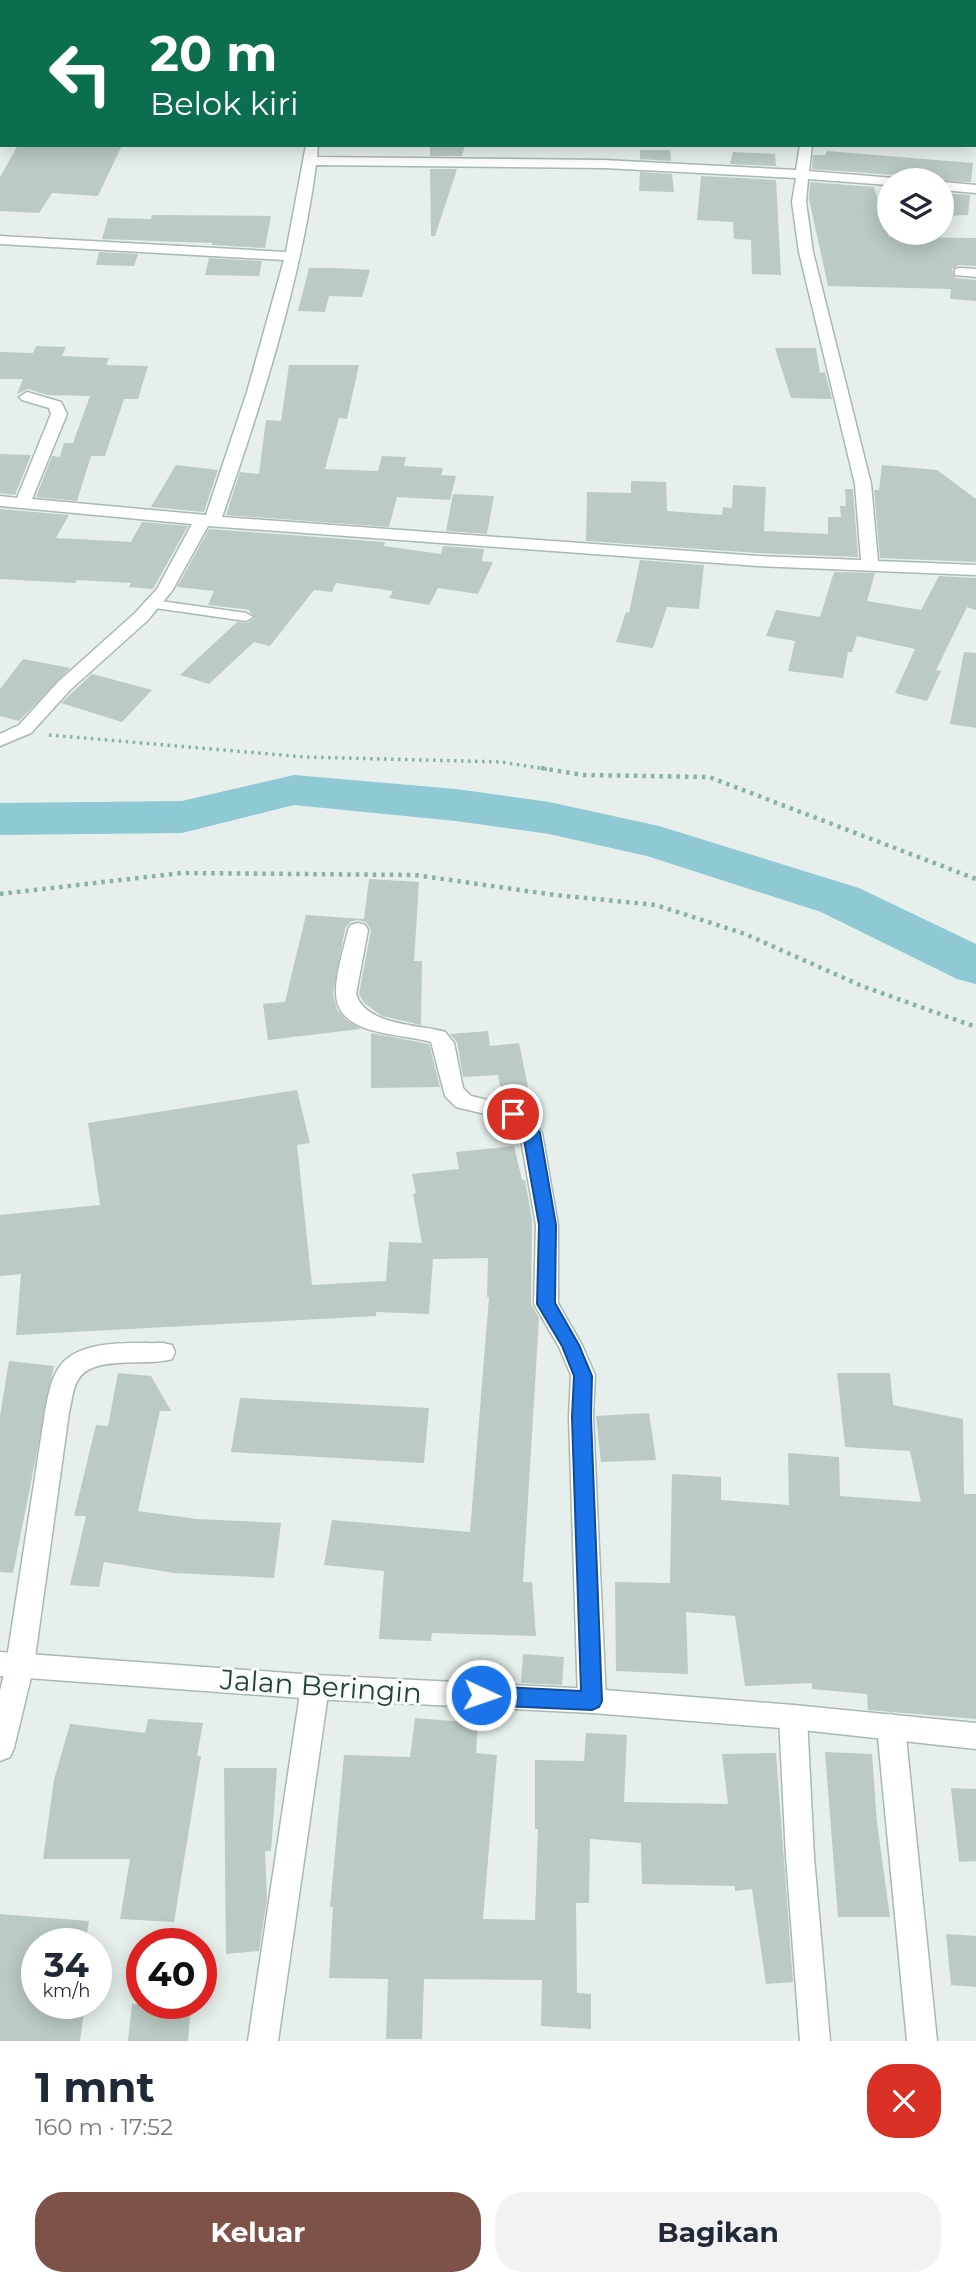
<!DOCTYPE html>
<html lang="id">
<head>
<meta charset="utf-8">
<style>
	body { margin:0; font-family:Montserrat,sans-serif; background:#f2f2f3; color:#1f2937; height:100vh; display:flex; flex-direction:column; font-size:26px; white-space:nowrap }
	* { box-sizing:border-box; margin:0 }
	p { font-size:23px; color:#747a83 }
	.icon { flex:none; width:38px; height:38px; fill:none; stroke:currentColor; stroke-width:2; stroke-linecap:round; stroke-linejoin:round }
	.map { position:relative; height:2041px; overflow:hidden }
	.panel { display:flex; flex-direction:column; background:#fff; flex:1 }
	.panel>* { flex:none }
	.hud { position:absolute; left:0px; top:0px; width:976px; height:147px; box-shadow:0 4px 18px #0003; background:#0b6e4f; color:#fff; overflow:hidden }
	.tools { position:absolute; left:877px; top:168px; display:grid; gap:14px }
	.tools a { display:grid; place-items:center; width:77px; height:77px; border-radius:50%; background:#fff; box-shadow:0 4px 18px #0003; font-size:35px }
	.speed { position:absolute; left:21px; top:1928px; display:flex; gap:14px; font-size:35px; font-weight:700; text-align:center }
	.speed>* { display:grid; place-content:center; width:91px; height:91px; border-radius:50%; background:#fff; box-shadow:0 4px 18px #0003; line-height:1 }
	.speed small { font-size:18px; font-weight:400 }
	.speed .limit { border:10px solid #d22; background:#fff; color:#111 }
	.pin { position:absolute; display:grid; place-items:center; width:60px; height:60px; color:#fff; margin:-30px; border:4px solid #fff; border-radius:50%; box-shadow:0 2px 7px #0007 }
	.me { position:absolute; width:77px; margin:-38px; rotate:93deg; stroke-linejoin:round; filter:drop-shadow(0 0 5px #0008) }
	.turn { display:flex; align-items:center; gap:24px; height:147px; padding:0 35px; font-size:32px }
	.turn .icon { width:91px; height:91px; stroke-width:2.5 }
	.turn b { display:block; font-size:49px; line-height:60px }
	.round { display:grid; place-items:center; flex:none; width:74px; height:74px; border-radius:28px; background:#f2f2f3 }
	.head { display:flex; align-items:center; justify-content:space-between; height:119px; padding:0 35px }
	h1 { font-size:42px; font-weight:700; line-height:52px }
	.button { display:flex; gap:14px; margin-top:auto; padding:14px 35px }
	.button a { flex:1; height:80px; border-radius:28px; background:#7f5249; color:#fff; font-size:28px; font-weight:700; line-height:80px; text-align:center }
	.button a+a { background:#f2f2f3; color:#1f2937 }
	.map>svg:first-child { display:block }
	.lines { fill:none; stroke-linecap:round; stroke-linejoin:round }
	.river { fill:#8ec9d4; fill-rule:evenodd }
	.building { fill:#bbcac4 }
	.service-casing { stroke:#a8b8b2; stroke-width:3 }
	.minor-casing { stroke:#a8b8b2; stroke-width:3 }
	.tertiary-casing { stroke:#a8b8b2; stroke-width:3 }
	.path-far1 { stroke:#86b3a5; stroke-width:3.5; stroke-dasharray:2.5 4.5; stroke-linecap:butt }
	.path { stroke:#86b3a5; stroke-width:4.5; stroke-dasharray:3.5 5; stroke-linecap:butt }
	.service { fill:#fff; fill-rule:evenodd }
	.minor { fill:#fff; fill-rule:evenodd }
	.tertiary { fill:#fff; fill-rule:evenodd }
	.route { fill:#1a73e8; stroke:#114b97; stroke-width:2 }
	.labels { text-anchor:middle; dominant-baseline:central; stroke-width:6; stroke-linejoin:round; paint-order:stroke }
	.near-street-label { font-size:28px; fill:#24423a; stroke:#f7fbf9 }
</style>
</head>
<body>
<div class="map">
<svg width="976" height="2041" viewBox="0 0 976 2041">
	<rect width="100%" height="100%" fill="#e6efeb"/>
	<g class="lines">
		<!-- river -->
		<path class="river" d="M 294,775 L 456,789 L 549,802 L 659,826 L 859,888 L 976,944 L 976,984 L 957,979 L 821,912 L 647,856 L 549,834 L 456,821 L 294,805 L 182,833 L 0,835 L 0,803 L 182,801 Z"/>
	</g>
	<!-- building -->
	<path class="building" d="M 18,145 L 122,145 L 98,196 L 52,193 L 39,213 L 0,211 L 0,177 Z
		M 430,145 L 465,145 L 462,156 L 430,156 Z
		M 640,150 L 670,150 L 671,161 L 640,159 Z
		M 827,151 L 973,163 L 971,182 L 898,180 L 894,175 L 812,169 L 813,155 L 825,155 Z
		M 733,152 L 775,154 L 776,166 L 730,164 Z
		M 430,169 L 457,169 L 435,236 L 431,236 Z
		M 640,172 L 672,174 L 674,192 L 639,191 Z
		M 701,176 L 776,180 L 781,275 L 752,274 L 751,240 L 734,239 L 733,222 L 697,220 Z
		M 810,182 L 874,187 L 889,237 L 976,238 L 976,266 L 959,265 L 952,269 L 955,278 L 976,280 L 976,301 L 950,299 L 951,289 L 828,286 L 809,199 Z
		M 942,193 L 970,195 L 968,215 L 944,216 Z
		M 152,215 L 271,216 L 265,248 L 212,245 L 212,243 L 102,239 L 108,218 L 151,219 Z
		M 99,252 L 138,254 L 134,266 L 96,265 Z
		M 209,258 L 262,261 L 259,276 L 205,275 Z
		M 309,268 L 335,268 L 370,270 L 362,297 L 329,296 L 325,312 L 298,311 Z
		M 36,346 L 66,347 L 62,356 L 109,358 L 106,365 L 148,366 L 138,399 L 124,399 L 105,456 L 91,456 L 77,501 L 36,497 L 52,456 L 60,457 L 64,443 L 73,443 L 90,396 L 47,395 L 28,389 L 17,394 L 23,379 L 0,379 L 0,352 L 33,353 Z
		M 775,348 L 816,348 L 820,373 L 825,372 L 832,399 L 791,398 Z
		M 289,365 L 359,365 L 347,419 L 339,418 L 325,469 L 378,471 L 382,456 L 406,457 L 404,466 L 443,468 L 441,475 L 456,476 L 450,500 L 397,497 L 389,527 L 226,515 L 240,472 L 259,474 L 266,420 L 281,421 Z
		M 0,454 L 31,455 L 15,495 L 0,493 Z
		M 176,465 L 218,470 L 204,512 L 151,507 Z
		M 882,465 L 937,470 L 976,499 L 976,562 L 880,558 L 874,490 L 879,490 Z
		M 631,481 L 666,482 L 667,511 L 722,515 L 723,507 L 732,508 L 733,485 L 766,487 L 764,531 L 828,534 L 828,517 L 841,517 L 840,506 L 846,506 L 845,489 L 853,489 L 858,557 L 758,553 L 586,541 L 587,492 L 631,493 Z
		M 453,494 L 494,496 L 487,534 L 446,531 Z
		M 0,509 L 69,515 L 56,538 L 131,542 L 142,522 L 188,526 L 153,589 L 129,587 L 131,583 L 77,580 L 75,583 L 0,579 Z
		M 209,529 L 385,542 L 384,546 L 441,554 L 443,546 L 484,549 L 482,561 L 493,562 L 478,594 L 438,588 L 429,605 L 389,598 L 393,591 L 336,583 L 332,592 L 314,590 L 270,646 L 254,642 L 209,684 L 180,675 L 237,622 L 247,623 L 255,618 L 249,611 L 251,610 L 208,605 L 214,591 L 177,587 Z
		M 640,560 L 704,565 L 699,609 L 667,607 L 653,648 L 616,642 L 626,612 L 629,613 Z
		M 834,572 L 875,573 L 867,601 L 921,610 L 939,576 L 976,578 L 976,610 L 967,607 L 936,670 L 941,671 L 927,701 L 895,693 L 915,649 L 857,636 L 852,652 L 848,652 L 843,678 L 788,671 L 795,641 L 766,636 L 776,610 L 820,617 Z
		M 964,652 L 976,653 L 976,728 L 950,724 Z
		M 23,659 L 70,668 L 19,721 L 0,716 L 0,689 Z
		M 92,674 L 126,683 L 152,690 L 122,722 L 61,703 Z
		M 369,879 L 419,882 L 414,961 L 422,961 L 421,1025 L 382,1016 L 364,1003 L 359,994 L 371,930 L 366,922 L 357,920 L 350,922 L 345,929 L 333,994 L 337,1009 L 346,1020 L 361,1029 L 268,1040 L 263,1004 L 285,1002 L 306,915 L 364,919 Z
		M 488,1031 L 490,1046 L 519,1043 L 529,1092 L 502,1095 L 498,1075 L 463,1077 L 457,1042 L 450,1034 Z
		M 371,1033 L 429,1044 L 440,1087 L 371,1088 Z
		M 297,1090 L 310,1143 L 297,1145 L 312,1285 L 386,1281 L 389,1242 L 422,1243 L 413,1194 L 416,1193 L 412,1174 L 459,1169 L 456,1152 L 514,1146 L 522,1180 L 525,1180 L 532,1220 L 531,1304 L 539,1318 L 523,1582 L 532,1582 L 536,1636 L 432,1633 L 431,1641 L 379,1639 L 384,1571 L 324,1565 L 332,1520 L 470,1532 L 489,1297 L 487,1297 L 488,1258 L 433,1259 L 429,1314 L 376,1312 L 376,1316 L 16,1335 L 21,1274 L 0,1276 L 0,1215 L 100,1205 L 88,1123 Z
		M 9,1361 L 54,1366 L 13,1573 L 0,1572 L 0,1416 Z
		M 118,1373 L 151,1376 L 171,1411 L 160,1411 L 138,1511 L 197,1519 L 281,1523 L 274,1578 L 175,1573 L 104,1562 L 99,1587 L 70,1585 L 86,1516 L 74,1516 L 96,1425 L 108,1426 Z
		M 837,1373 L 890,1373 L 893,1405 L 963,1419 L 964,1494 L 976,1494 L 976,1719 L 868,1710 L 867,1694 L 812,1689 L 812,1683 L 745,1686 L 735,1616 L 686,1612 L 688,1674 L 616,1671 L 615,1582 L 670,1583 L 672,1474 L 721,1477 L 721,1500 L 789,1505 L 788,1453 L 839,1457 L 840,1496 L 921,1502 L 910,1451 L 845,1447 Z
		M 240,1398 L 429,1408 L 424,1463 L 231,1452 Z
		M 649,1413 L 656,1460 L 601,1462 L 596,1416 Z
		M 523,1654 L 564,1657 L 562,1685 L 521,1683 Z
		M 415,1718 L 478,1723 L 476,1753 L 497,1755 L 483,1919 L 535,1920 L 538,1829 L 535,1829 L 535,1760 L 584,1761 L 586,1733 L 627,1735 L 624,1802 L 728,1804 L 722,1754 L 776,1753 L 793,1982 L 766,1984 L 752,1889 L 735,1891 L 735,1886 L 642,1884 L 641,1843 L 590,1839 L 589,1903 L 576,1903 L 577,1993 L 591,1994 L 591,2029 L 541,2026 L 542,1980 L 424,1979 L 422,2039 L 386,2039 L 388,1979 L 329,1978 L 333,1907 L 330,1907 L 344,1755 L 410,1757 Z
		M 148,1719 L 203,1723 L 197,1756 L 201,1756 L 174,1922 L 120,1919 L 130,1859 L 43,1859 L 54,1780 L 70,1724 L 145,1733 Z
		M 825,1752 L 872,1754 L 877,1823 L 890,1917 L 838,1917 Z
		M 224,1768 L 277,1768 L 271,1851 L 265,1851 L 267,1899 L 259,1951 L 226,1954 Z
		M 951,1788 L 976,1789 L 976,1861 L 959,1862 Z
		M 0,1914 L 89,1921 L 85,1944 L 37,1944 L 37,2004 L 85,2005 L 80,2041 L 0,2041 Z
		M 946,1934 L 976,1936 L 976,1987 L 951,1985 Z
		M 132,2004 L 191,2004 L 188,2041 L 128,2041 Z"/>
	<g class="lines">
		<defs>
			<path id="service" d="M 153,600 L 246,613 L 253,617 L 246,621 L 148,607 L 148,601 Z"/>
			<path id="minor" d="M 71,0 L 83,0 L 70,2 Z
				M 794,0 L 806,0 L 806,2 L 794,2 Z
				M 0,7 L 2,7 L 2,13 L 0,13 Z
				M 2,115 L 2,124 L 0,125 L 0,116 Z
				M 306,145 L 318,145 L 317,157 L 604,160 L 796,170 L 800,145 L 812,145 L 809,171 L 894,178 L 895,180 L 889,180 L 889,185 L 808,179 L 806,202 L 813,252 L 871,484 L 878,561 L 976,565 L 976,575 L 758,566 L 208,526 L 172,591 L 147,621 L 70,690 L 31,733 L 0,746 L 0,734 L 19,725 L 58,682 L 135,613 L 157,589 L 192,524 L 0,506 L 0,496 L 17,498 L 51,414 L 49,408 L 22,400 L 19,397 L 27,392 L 61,402 L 67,414 L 32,499 L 206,515 L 247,392 L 284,260 L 0,244 L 0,236 L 286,252 ZM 316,165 L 604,168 L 796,178 L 792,202 L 799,252 L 855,484 L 861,560 L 758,556 L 222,517 C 261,406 301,280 316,165 Z
				M 942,182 L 976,185 L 976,193 L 942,190 Z
				M 960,268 L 976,269 L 976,277 L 955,275 L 955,269 Z
				M 358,923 L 365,925 L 368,930 L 356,994 C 366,1026 418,1024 445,1032 L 454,1043 L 463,1088 L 471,1096 L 521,1108 L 530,1114 L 542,1133 L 558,1225 L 558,1303 L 582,1345 L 595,1375 L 593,1417 L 606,1701 L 602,1710 L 592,1713 L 582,1710 L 578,1701 L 569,1417 L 571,1375 L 559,1347 L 534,1304 L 536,1225 L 520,1134 L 506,1119 L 456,1107 L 445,1096 L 431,1042 C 402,1033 338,1037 336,994 C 335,976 344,948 348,930 L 351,925 Z
				M 163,1343 L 172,1345 L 175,1352 L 172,1359 C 147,1367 92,1354 78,1380 C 72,1389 72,1402 69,1412 L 34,1665 L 14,1748 L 10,1757 L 0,1761 L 0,1691 L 6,1665 L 45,1412 C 48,1397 50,1382 58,1369 C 77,1338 132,1344 163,1343 Z
				M 315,1675 L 325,1678 L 329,1687 L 278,2041 L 248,2041 L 301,1687 L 305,1678 Z
				M 793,1705 L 803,1708 L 807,1717 L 814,1857 L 830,2041 L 800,2041 L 786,1857 L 779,1717 L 783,1708 Z
				M 891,1714 L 901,1718 L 905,1727 L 937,2041 L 907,2041 L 877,1727 L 881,1718 Z"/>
			<path id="tertiary" d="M 0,1652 L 315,1675 L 592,1689 L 793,1705 L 976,1723 L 976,1749 L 793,1729 L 592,1713 L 315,1699 L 0,1676 Z"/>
		</defs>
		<!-- service casing -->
		<use href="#service" class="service-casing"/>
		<!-- minor casing -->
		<use href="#minor" class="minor-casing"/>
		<!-- tertiary casing -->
		<use href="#tertiary" class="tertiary-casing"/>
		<!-- path-far1 -->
		<path class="path-far1" d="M 49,735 L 305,757 L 501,762 L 552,770"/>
		<!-- path -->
		<path class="path" d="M 541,768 L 583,775 L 709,777 L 976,879
			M 0,894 L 181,873 L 415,875 L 555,895 L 656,905 L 745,934 L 862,986 L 976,1027"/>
		<!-- service -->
		<use href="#service" class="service"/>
		<!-- minor -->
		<use href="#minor" class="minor"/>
		<!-- tertiary -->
		<use href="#tertiary" class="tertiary"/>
	</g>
	<!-- route -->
	<path class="route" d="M 513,1108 L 528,1116 L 540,1133 L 556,1225 L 555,1303 L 579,1345 L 592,1376 L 591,1417 L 602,1701 L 599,1707 L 592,1710 L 481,1705 L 473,1702 L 470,1695 L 473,1689 L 481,1686 L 581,1691 L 572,1417 L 574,1376 L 562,1346 L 537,1304 L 539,1225 L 523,1134 L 505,1114 Z"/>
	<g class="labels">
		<!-- near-street labels -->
		<g class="near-street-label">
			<text transform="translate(321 1686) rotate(4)">Jalan Beringin</text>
		</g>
	</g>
</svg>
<div class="tools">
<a><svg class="icon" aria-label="layers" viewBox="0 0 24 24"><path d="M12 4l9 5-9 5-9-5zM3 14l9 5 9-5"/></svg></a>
</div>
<div class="speed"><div>34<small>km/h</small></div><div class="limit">40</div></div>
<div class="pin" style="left:513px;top:1114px;background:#d93025"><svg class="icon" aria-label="arrive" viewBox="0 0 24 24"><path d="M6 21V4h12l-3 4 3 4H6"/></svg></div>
<svg class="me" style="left:481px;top:1695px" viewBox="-20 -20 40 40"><circle r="17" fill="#1a73e8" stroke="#fff" stroke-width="3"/><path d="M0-11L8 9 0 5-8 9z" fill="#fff"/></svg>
<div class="hud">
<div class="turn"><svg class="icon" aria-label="left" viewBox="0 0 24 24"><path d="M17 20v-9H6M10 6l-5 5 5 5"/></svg><div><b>20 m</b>Belok kiri</div></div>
</div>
</div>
<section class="panel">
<div class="head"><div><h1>1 mnt</h1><p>160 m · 17:52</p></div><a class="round" style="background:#d93025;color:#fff"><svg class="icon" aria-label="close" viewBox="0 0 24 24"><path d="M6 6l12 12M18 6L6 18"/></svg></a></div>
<div class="button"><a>Keluar</a><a>Bagikan</a></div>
</section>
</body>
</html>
